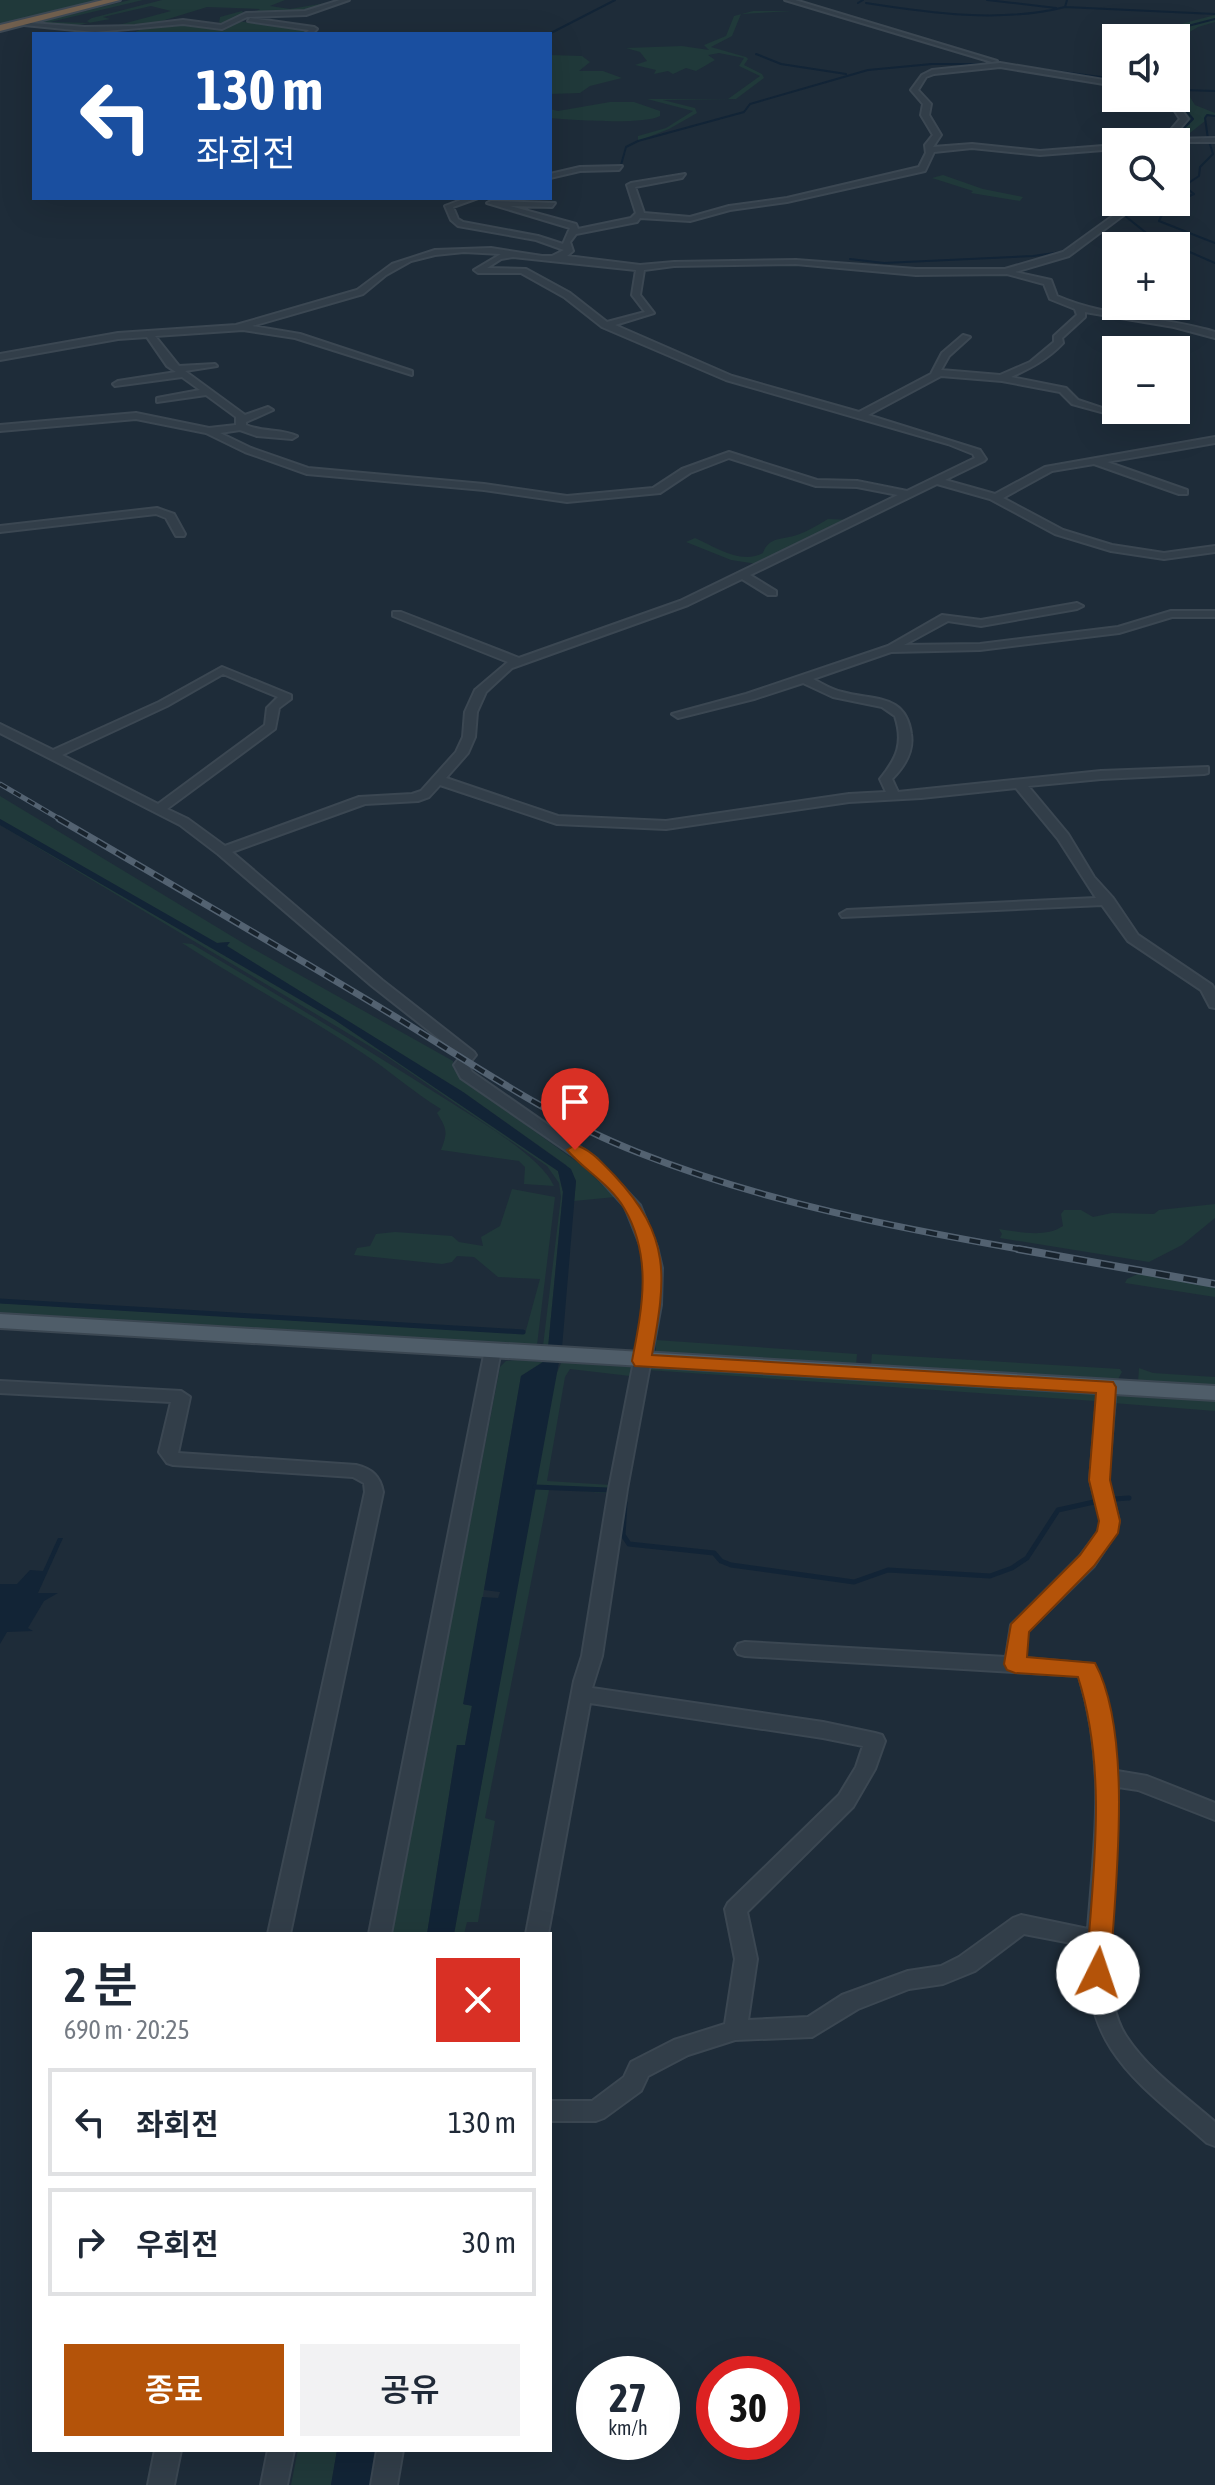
<!DOCTYPE html>
<html lang="ko">
<head>
<meta charset="utf-8">
<style>
	body { margin:0; font-family:"Asap Condensed","Noto Sans KR",sans-serif; background:#f2f2f3; color:#1f2937; height:100vh; display:flex; flex-direction:column; font-size:30px; white-space:nowrap }
	* { box-sizing:border-box; margin:0 }
	p { font-size:26px; color:#747a83 }
	.icon { flex:none; width:44px; height:44px; fill:none; stroke:currentColor; stroke-width:2; stroke-linecap:round; stroke-linejoin:round }
	.map { position:relative; flex:1; overflow:hidden }
	.details { position:absolute; left:32px; top:1932px; width:520px; height:520px; display:flex; flex-direction:column; background:#fff; border-radius:0px; box-shadow:0 8px 32px #0002 }
	.details>* { flex:none }
	.guide { position:absolute; left:32px; top:32px; width:520px; height:168px; border-radius:0px; box-shadow:0 8px 32px #0002; background:#1a4fa0; color:#fff; overflow:hidden }
	.controls { position:absolute; left:1102px; top:24px; display:grid; gap:16px }
	.controls a { display:grid; place-items:center; width:88px; height:88px; border-radius:0px; background:#fff; box-shadow:0 8px 32px #0002; font-size:40px }
	.speed { position:absolute; left:576px; top:2356px; display:flex; gap:16px; font-size:40px; font-weight:700; text-align:center }
	.speed>* { display:grid; place-content:center; width:104px; height:104px; border-radius:50%; background:#fff; box-shadow:0 8px 32px #0002; line-height:1 }
	.speed small { font-size:20px; font-weight:400 }
	.speed .limit { border:12px solid #d22; background:#fff; color:#111 }
	.pin { position:absolute; display:grid; place-items:center; width:68px; height:68px; color:#fff; margin:-82px -34px; border-radius:50% 50% 50% 0; rotate:-45deg; box-shadow:0 0 8px #0007 }
	.pin .icon { rotate:45deg }
	.me { position:absolute; width:88px; margin:-44px; rotate:4deg; stroke-linejoin:round; filter:drop-shadow(0 0 6px #0008) }
	.turn { display:flex; align-items:center; gap:28px; height:168px; padding:0 32px; font-size:36px }
	.turn .icon { width:104px; height:104px; stroke-width:2.5 }
	.turn b { display:block; font-size:56px; line-height:68px }
	.round { display:grid; place-items:center; flex:none; width:84px; height:84px; border-radius:0px; background:#f2f2f3 }
	.headline { display:flex; align-items:center; justify-content:space-between; height:136px; padding:0 32px }
	h1 { font-size:48px; font-weight:600; line-height:60px }
	.primary-button { display:flex; gap:16px; margin-top:auto; padding:16px 32px }
	.primary-button a { flex:1; height:92px; border-radius:0px; background:#b45309; color:#fff; font-size:32px; font-weight:600; line-height:92px; text-align:center }
	.primary-button a+a { background:#f2f2f3; color:#1f2937 }
	ul { padding:0; list-style:none }
	li { display:flex; align-items:center; gap:24px; height:108px; margin:0 16px 12px; padding:0 16px; border:4px solid #e0e1e3; border-radius:0px }
	li div { flex:1 }
	li b { display:block; font-size:30px }
	li em { font-style:normal }
	.map>svg:first-child { display:block }
	.green { fill:#20393a }
	.water { fill:#122436 }
	.lines { fill:none; stroke-linecap:round; stroke-linejoin:round }
	.stream-far1 { stroke:#122436; stroke-width:2 }
	.stream { stroke:#122436; stroke-width:5 }
	.minor-casing { stroke:#3b4752; stroke-width:4 }
	.major-casing { stroke:#3b4752; stroke-width:4 }
	.highway-casing { stroke:#3d4853; stroke-width:4 }
	.minor { fill:#323e49; fill-rule:evenodd }
	.major { fill:#4f5d69; fill-rule:evenodd }
	.highway { fill:#705f4e; fill-rule:evenodd }
	.rail-far2-casing { stroke:#536271; stroke-width:5 }
	.rail-far1-casing { stroke:#536271; stroke-width:7 }
	.rail-casing { stroke:#536271; stroke-width:8 }
	.rail-far2 { stroke:#18232d; stroke-width:3; stroke-dasharray:8; stroke-linecap:butt }
	.rail-far1 { stroke:#18232d; stroke-width:4; stroke-dasharray:11; stroke-linecap:butt }
	.rail { stroke:#18232d; stroke-width:5; stroke-dasharray:14; stroke-linecap:butt }
	.route { fill:#b45309; stroke:#753606; stroke-width:2 }
</style>
</head>
<body>
<div class="map">
<svg width="1215" height="2485" viewBox="0 0 1215 2485">
	<rect width="100%" height="100%" fill="#1e2c39"/>
	<!-- green -->
	<path class="green" d="M 0,0 L 99,0 L 0,24 Z
		M 130,0 L 143,0 L 50,22 L 90,23 L 87,21 L 92,18 L 162,0 L 285,0 L 270,6 L 290,9 L 344,0 L 311,11 L 253,13 L 260,9 L 207,7 L 139,28 L 81,27 L 115,26 L 171,11 L 151,6 L 103,17 L 110,19 L 67,27 L 36,23 Z
		M 242,11 L 244,14 L 224,28 L 234,21 L 310,28 L 307,34 L 132,34 L 141,29 L 170,25 L 154,25 L 177,19 L 219,24 L 220,17 Z
		M 753,11 L 792,11 L 741,14 L 732,36 L 711,47 L 746,57 L 748,59 L 744,65 L 762,74 L 764,78 L 736,99 L 663,100 L 695,108 L 697,113 L 669,129 L 638,141 L 638,136 L 666,128 L 693,111 L 647,99 L 728,99 L 760,76 L 739,66 L 744,58 L 719,53 L 708,55 L 715,60 L 696,71 L 686,68 L 673,74 L 668,71 L 654,74 L 656,70 L 635,65 L 647,61 L 640,52 L 626,48 L 682,46 L 709,50 L 704,45 L 726,36 L 734,16 Z
		M 1215,15 L 1215,22 L 1198,27 L 1176,40 L 1151,38 L 1166,28 Z
		M 550,55 L 582,56 L 590,62 L 579,71 L 603,71 L 622,78 L 590,86 L 580,93 L 550,94 Z
		M 1176,75 L 1195,105 L 1215,113 L 1215,116 L 1206,115 L 1205,121 L 1185,137 L 1191,140 L 1176,155 L 1178,146 L 1187,142 L 1173,140 L 1193,119 L 1191,116 L 1190,121 L 1169,139 L 1186,120 L 1176,104 L 1167,98 L 1174,98 L 1189,115 L 1176,98 Z
		M 610,102 L 634,102 L 660,111 L 660,116 C 645,125 571,120 550,118 L 550,109 L 558,111 Z
		M 943,175 L 983,189 L 1023,197 L 1020,201 L 971,193 L 973,191 L 932,178 Z
		M 828,519 L 850,520 L 757,564 L 731,560 L 686,542 L 695,538 C 715,547 741,565 763,553 C 769,536 783,540 797,535 C 808,531 818,525 828,519 Z
		M 0,796 L 248,946 L 453,1061 L 453,1068 L 461,1078 L 584,1167 L 615,1197 L 574,1201 L 576,1181 L 566,1165 L 463,1092 L 227,946 L 228,942 L 217,943 L 0,819 Z
		M 0,825 L 335,1020 L 558,1171 L 563,1192 L 548,1348 L 543,1346 L 561,1197 L 559,1183 L 547,1166 L 386,1056 Z
		M 182,943 L 192,944 C 275,993 357,1043 439,1095 C 468,1114 541,1155 554,1186 L 524,1184 L 525,1167 L 519,1161 L 441,1150 C 448,1132 447,1129 437,1113 L 441,1109 C 413,1092 389,1070 361,1052 C 303,1014 241,981 182,943 Z
		M 512,1189 L 555,1197 L 537,1345 L 0,1314 L 0,1303 L 525,1334 L 540,1279 L 498,1277 L 474,1257 L 457,1256 L 452,1262 L 442,1264 L 354,1255 L 357,1248 L 370,1246 L 376,1234 L 395,1232 L 452,1236 L 459,1242 L 483,1246 L 481,1237 L 500,1226 Z
		M 1215,1204 L 1215,1218 L 1182,1245 L 1149,1262 L 1000,1238 L 1002,1234 L 999,1229 C 1020,1232 1045,1238 1063,1226 L 1061,1214 L 1064,1210 L 1081,1210 L 1093,1217 L 1112,1213 L 1154,1214 L 1159,1210 Z
		M 1142,1272 L 1215,1286 L 1215,1297 L 1125,1283 L 1127,1279 Z
		M 656,1340 L 857,1354 L 856,1365 L 656,1352 Z
		M 872,1354 L 1120,1369 L 1122,1372 L 1118,1379 L 871,1365 Z
		M 563,1359 L 632,1363 L 630,1376 L 570,1369 L 565,1377 L 547,1481 L 611,1485 L 610,1493 C 589,1493 570,1488 549,1490 L 485,1818 L 495,1821 L 478,1922 L 467,1922 L 464,1934 L 454,1934 L 555,1377 Z
		M 517,1360 L 543,1362 L 521,1376 L 464,1705 L 472,1705 L 465,1745 L 457,1745 L 427,1934 L 391,1934 L 500,1367 L 506,1361 Z
		M 648,1364 L 1096,1391 L 1095,1401 L 647,1370 Z
		M 1139,1368 L 1153,1373 L 1215,1377 L 1215,1386 L 1138,1382 Z
		M 1112,1392 L 1215,1398 L 1215,1411 L 1113,1403 Z
		M 298,2450 L 337,2450 L 331,2485 L 291,2485 Z"/>
	<!-- water -->
	<path class="water" d="M 0,819 L 217,943 L 230,942 L 227,946 L 463,1092 L 571,1169 L 576,1181 L 562,1348 L 548,1348 L 563,1192 L 558,1171 L 335,1020 L 0,825 Z
		M 543,1362 L 559,1362 L 454,1934 L 427,1934 L 457,1745 L 465,1745 L 472,1706 L 463,1704 L 482,1597 L 498,1598 L 500,1592 L 484,1590 L 521,1376 Z
		M 58,1538 L 63,1538 L 38,1593 L 58,1593 L 44,1601 L 28,1628 L 33,1631 L 7,1632 L 0,1644 L 0,1584 L 17,1584 L 30,1570 L 43,1571 Z
		M 337,2450 L 376,2450 L 371,2485 L 331,2485 Z"/>
	<g class="lines">
		<!-- stream-far1 -->
		<path class="stream-far1" d="M 987,0 L 1056,8
			M 1067,0 L 1065,7 L 1215,14
			M 858,3 L 863,0
			M 866,3 C 929,13 1002,23 1065,7
			M 549,34 L 615,0
			M 1165,38 L 1184,27 L 1215,19
			M 756,54 L 781,64 L 846,74
			M 1016,66 L 1116,79
			M 1183,90 L 1215,91
			M 1208,139 L 1205,118 L 1207,115 L 1215,116
			M 1172,140 L 1193,119 L 1175,98
			M 621,165 L 626,147 L 638,141 L 744,112 L 750,104 L 868,70 L 932,64 L 997,64
			M 1175,202 L 1167,204 L 1159,221 L 1215,243
			M 1176,202 L 1194,194 L 1184,186 L 1199,176 L 1200,167 L 1213,154 L 1209,141
			M 1124,215 L 1150,236 L 1175,246
			M 1096,229 L 1129,202
			M 1176,246 L 1215,263
			M 850,259 L 884,263 L 1033,256 L 1062,252 L 1085,236"/>
		<!-- stream -->
		<path class="stream" d="M 0,1301 L 523,1332
			M 535,1487 L 608,1490
			M 1114,1499 L 1129,1498
			M 625,1503 L 623,1535 L 629,1544 L 714,1553 L 721,1561 L 731,1565 L 854,1582 L 888,1570 L 990,1576 L 1012,1568 L 1027,1558 L 1058,1510 L 1094,1502"/>
		<defs>
			<path id="minor" d="M 340,0 L 349,0 L 306,15 L 247,17 L 222,29 L 183,24 L 95,32 L 14,24 L 17,22 L 85,27 L 135,26 L 183,20 L 221,25 L 246,13 L 305,11 Z
				M 785,0 L 795,0 L 997,61 L 992,62 Z
				M 250,18 L 314,27 L 317,29 L 312,34 L 305,34 L 309,30 L 248,21 Z
				M 1000,63 L 1116,82 L 1116,86 L 1000,67 L 934,74 L 926,77 L 918,90 L 931,104 L 929,115 L 941,135 L 933,147 L 972,144 L 1040,151 L 1116,145 L 1116,149 L 1040,155 L 972,148 L 934,152 L 925,171 L 787,202 L 730,210 L 690,221 L 640,218 L 637,222 L 576,234 L 570,242 L 573,251 L 567,256 L 640,265 L 674,262 L 796,260 L 916,269 L 1005,269 L 1063,252 L 1132,202 L 1141,202 L 1069,256 L 1015,272 L 1051,280 L 1057,296 C 1107,318 1163,316 1215,332 L 1215,338 L 1174,327 L 1085,312 L 1085,317 L 1062,338 L 1063,343 C 1048,359 1031,368 1011,377 L 1066,388 L 1078,400 L 1105,409 L 1105,413 L 1072,404 L 1060,392 L 1002,381 L 941,376 L 868,415 L 980,450 L 986,459 L 984,461 L 945,480 L 995,494 L 1045,467 L 1215,437 L 1215,443 L 1107,462 L 1187,490 L 1187,494 L 1179,494 L 1094,464 L 1052,471 L 1003,498 L 1063,530 L 1112,545 L 1164,553 L 1215,546 L 1215,552 L 1164,559 L 1111,551 L 1055,534 L 990,499 L 937,484 L 750,575 L 776,591 L 776,595 L 768,595 L 742,579 L 688,605 L 512,668 L 486,692 L 477,712 L 475,737 L 468,753 L 446,778 L 558,816 L 666,821 L 849,794 L 886,792 L 880,779 C 897,758 904,743 895,716 L 882,707 L 833,697 L 803,683 L 754,699 L 678,718 L 672,714 L 746,694 L 888,646 L 942,615 L 981,620 L 1077,603 L 1083,606 L 1077,609 L 981,626 L 948,621 L 904,645 L 980,644 L 1118,627 L 1171,611 L 1215,611 L 1215,617 L 1172,617 L 1119,633 L 980,650 L 891,652 L 813,679 C 823,684 832,690 842,692 C 873,701 906,693 911,734 C 914,752 904,767 892,779 L 898,792 L 1101,771 L 1208,767 L 1208,773 L 1204,774 L 1101,779 L 1028,786 L 1068,834 L 1094,877 L 1113,898 L 1138,935 L 1212,985 L 1215,990 L 1215,1008 L 1210,1007 L 1201,990 L 1128,941 L 1102,905 L 842,917 L 840,914 L 847,910 L 1096,898 L 1058,839 L 1016,788 L 921,798 L 849,802 L 666,829 L 557,824 L 440,785 L 429,797 L 418,801 L 365,804 L 232,852 L 382,980 L 474,1052 L 476,1055 L 468,1065 L 472,1072 L 597,1159 L 640,1205 L 657,1247 L 662,1268 L 661,1305 L 627,1489 L 602,1656 L 592,1688 L 823,1722 L 875,1733 L 882,1735 L 885,1741 L 875,1769 L 853,1807 L 747,1912 L 757,1959 L 748,2020 L 808,2017 L 842,1995 L 908,1971 L 941,1966 L 959,1957 L 1013,1918 L 1021,1915 L 1088,1929 C 1095,1838 1106,1765 1079,1676 L 745,1656 L 738,1654 L 735,1649 L 738,1644 L 745,1642 L 1006,1657 L 1011,1625 L 1080,1556 L 1098,1532 L 1101,1521 L 1090,1480 L 1098,1387 L 1107,1381 L 1113,1383 L 1116,1387 L 1108,1480 L 1119,1521 L 1116,1533 L 1094,1566 L 1027,1632 L 1025,1658 L 1094,1664 L 1107,1707 L 1117,1771 L 1147,1776 L 1215,1803 L 1215,1820 L 1138,1790 L 1118,1787 C 1120,1853 1091,1983 1126,2036 C 1149,2071 1184,2095 1215,2122 L 1215,2146 L 1207,2143 C 1137,2081 1083,2050 1087,1946 L 1024,1934 L 975,1971 L 943,1984 L 909,1989 L 858,2009 L 812,2037 L 735,2040 L 688,2055 L 648,2076 L 641,2091 L 604,2118 L 596,2121 L 550,2121 L 550,2101 L 592,2101 L 624,2077 L 631,2062 L 674,2040 L 725,2024 L 735,1959 L 725,1909 L 728,1903 L 839,1795 L 856,1767 L 863,1746 L 823,1738 L 590,1703 L 548,1934 L 526,1934 L 574,1681 L 582,1656 L 609,1489 L 645,1305 L 646,1268 L 641,1247 L 625,1207 L 587,1165 L 461,1078 L 454,1065 L 461,1056 L 372,986 L 218,854 L 180,825 L 0,733 L 0,724 L 53,750 L 159,702 L 222,667 L 291,695 L 291,699 L 279,708 L 275,729 L 167,809 L 188,819 L 225,846 L 359,797 L 412,794 L 421,791 L 456,752 L 463,737 L 465,712 L 475,690 L 508,662 L 393,616 L 393,612 L 401,612 L 519,658 L 680,601 L 898,495 L 857,487 L 816,486 L 729,458 L 690,473 L 660,493 L 567,502 L 484,490 L 307,474 L 245,452 L 206,433 L 136,419 L 0,431 L 0,425 L 136,413 L 209,428 L 236,425 L 236,417 L 206,395 L 157,402 L 157,398 L 200,390 L 182,377 L 115,386 L 113,384 L 118,381 L 176,372 L 167,366 L 147,337 L 118,339 L 0,360 L 0,354 L 118,333 L 236,325 L 357,290 L 392,264 L 435,250 L 491,248 L 542,256 L 552,256 L 564,250 L 536,240 L 458,226 L 451,220 L 445,206 L 466,198 L 478,198 L 453,207 L 458,219 L 463,222 L 538,236 L 563,244 L 570,228 L 487,203 L 491,201 L 555,203 L 552,207 L 510,206 L 576,224 L 578,229 L 631,218 L 636,213 L 627,185 L 631,183 L 685,174 L 682,178 L 635,187 L 644,213 L 690,217 L 729,206 L 787,198 L 919,167 L 926,153 L 925,145 L 933,135 L 921,115 L 923,104 L 911,90 L 922,75 L 932,70 ZM 464,252 L 501,254 L 474,270 L 478,273 L 521,273 L 564,297 L 602,327 L 726,380 L 948,444 L 973,454 L 975,458 L 907,491 L 857,481 L 817,480 L 729,452 L 682,469 L 653,488 L 567,496 L 484,484 L 308,468 L 251,448 L 220,433 L 240,430 L 257,436 L 292,439 L 297,436 C 282,429 262,432 246,425 L 246,422 L 273,410 L 268,407 L 245,415 L 185,371 L 217,366 L 215,364 L 179,366 L 155,336 L 243,330 L 295,338 L 412,375 L 412,371 L 300,334 L 252,326 L 363,294 L 386,275 L 411,261 L 435,255 ZM 513,257 L 636,270 L 632,295 L 645,312 L 607,322 L 570,293 L 526,269 L 487,268 L 501,259 ZM 796,264 L 916,275 L 1007,274 L 1044,284 L 1050,299 L 1075,309 L 1077,315 L 1054,336 L 1054,342 L 1030,362 L 1000,375 L 941,370 L 949,356 L 970,337 L 963,335 L 942,353 L 931,374 L 859,412 L 732,376 L 615,325 L 654,313 L 640,295 L 644,270 L 674,266 ZM 223,674 L 278,697 L 267,708 L 265,725 L 158,804 L 62,755 L 167,706 Z
				M 1161,98 C 1176,98 1180,108 1188,119 L 1171,139 L 1215,138 L 1215,142 L 1147,142 L 1163,139 L 1180,119 L 1171,105 Z
				M 622,166 L 619,170 L 580,171 L 550,178 L 550,174 L 580,167 Z
				M 157,508 L 174,514 L 185,534 L 184,536 L 176,536 L 166,518 L 156,514 L 0,532 L 0,526 Z
				M 493,1344 L 501,1350 L 391,1934 L 369,1934 L 485,1350 Z
				M 0,1381 L 181,1391 L 190,1397 L 178,1453 L 356,1465 C 372,1469 380,1476 383,1492 L 290,1934 L 268,1934 L 365,1492 L 364,1483 L 353,1477 L 173,1465 L 167,1463 L 159,1452 L 171,1402 L 0,1393 Z
				M 155,2450 L 181,2450 L 174,2485 L 148,2485 Z
				M 268,2450 L 294,2450 L 287,2485 L 261,2485 Z
				M 377,2450 L 403,2450 L 397,2485 L 371,2485 Z"/>
			<path id="major" d="M 0,1314 L 1215,1386 L 1215,1400 L 0,1328 Z"/>
			<path id="highway" d="M 103,0 L 120,0 L 0,31 L 0,25 Z"/>
		</defs>
		<!-- minor casing -->
		<use href="#minor" class="minor-casing"/>
		<!-- major casing -->
		<use href="#major" class="major-casing"/>
		<!-- highway casing -->
		<use href="#highway" class="highway-casing"/>
		<!-- minor -->
		<use href="#minor" class="minor"/>
		<!-- major -->
		<use href="#major" class="major"/>
		<!-- highway -->
		<use href="#highway" class="highway"/>
		<defs>
			<path id="rail-far2" d="M 0,784 L 63,821"/>
			<path id="rail-far1" d="M 59,819 C 171,884 283,949 394,1016 C 473,1064 550,1118 637,1152 C 763,1202 897,1228 1030,1251"/>
			<path id="rail" d="M 1018,1249 L 1215,1284"/>
		</defs>
		<!-- rail-far2 casing -->
		<use href="#rail-far2" class="rail-far2-casing"/>
		<!-- rail-far1 casing -->
		<use href="#rail-far1" class="rail-far1-casing"/>
		<!-- rail casing -->
		<use href="#rail" class="rail-casing"/>
		<!-- rail-far2 -->
		<use href="#rail-far2" class="rail-far2"/>
		<!-- rail-far1 -->
		<use href="#rail-far1" class="rail-far1"/>
		<!-- rail -->
		<use href="#rail" class="rail"/>
	</g>
	<!-- route -->
	<path class="route" d="M 575,1145 C 591,1149 603,1164 614,1175 C 672,1237 666,1277 652,1355 L 1113,1382 L 1116,1387 L 1110,1480 L 1120,1521 L 1118,1533 L 1094,1566 L 1029,1632 L 1027,1657 L 1095,1663 C 1134,1735 1115,1890 1110,1973 L 1107,1980 L 1098,1983 L 1089,1980 L 1086,1973 C 1093,1875 1108,1771 1078,1677 L 1015,1673 L 1007,1670 L 1004,1664 L 1011,1624 L 1080,1555 L 1097,1531 L 1099,1521 L 1089,1480 L 1096,1393 L 635,1366 L 632,1361 C 642,1309 653,1257 624,1208 C 610,1184 584,1170 567,1150 Z"/>
</svg>
<div class="controls">
<a><svg class="icon" aria-label="sound" viewBox="0 0 24 24"><path d="M4 9h4l5-4v14l-5-4H4zM17 9q2 3 0 6"/></svg></a>
<a><svg class="icon" aria-label="search" viewBox="0 0 24 24"><circle cx="10" cy="10" r="6"/><path d="M15 15l6 6"/></svg></a>
<a>+</a>
<a>−</a>
</div>
<div class="speed"><div>27<small>km/h</small></div><div class="limit">30</div></div>
<div class="pin" style="left:575px;top:1150px;background:#d93025"><svg class="icon" aria-label="arrive" viewBox="0 0 24 24"><path d="M6 21V4h12l-3 4 3 4H6"/></svg></div>
<svg class="me" style="left:1098px;top:1973px" viewBox="-20 -20 40 40"><circle r="19" fill="#fff"/><path d="M0-13L10 11 0 6-10 11z" fill="#b45309"/></svg>
<div class="guide">
<div class="turn"><svg class="icon" aria-label="left" viewBox="0 0 24 24"><path d="M17 20v-9H6M10 6l-5 5 5 5"/></svg><div><b>130 m</b>좌회전</div></div>
</div>
<section class="details">
<div class="headline"><div><h1>2 분</h1><p>690 m · 20:25</p></div><a class="round" style="background:#d93025;color:#fff"><svg class="icon" aria-label="close" viewBox="0 0 24 24"><path d="M6 6l12 12M18 6L6 18"/></svg></a></div>
<ul>
<li><svg class="icon" aria-label="left" viewBox="0 0 24 24"><path d="M17 20v-9H6M10 6l-5 5 5 5"/></svg><div><b>좌회전</b></div><em>130 m</em></li>
<li><svg class="icon" aria-label="right" viewBox="0 0 24 24"><path d="M7 20v-9h11M14 6l5 5-5 5"/></svg><div><b>우회전</b></div><em>30 m</em></li>
</ul>
<div class="primary-button"><a>종료</a><a>공유</a></div>
</section>
</div>
</body>
</html>
